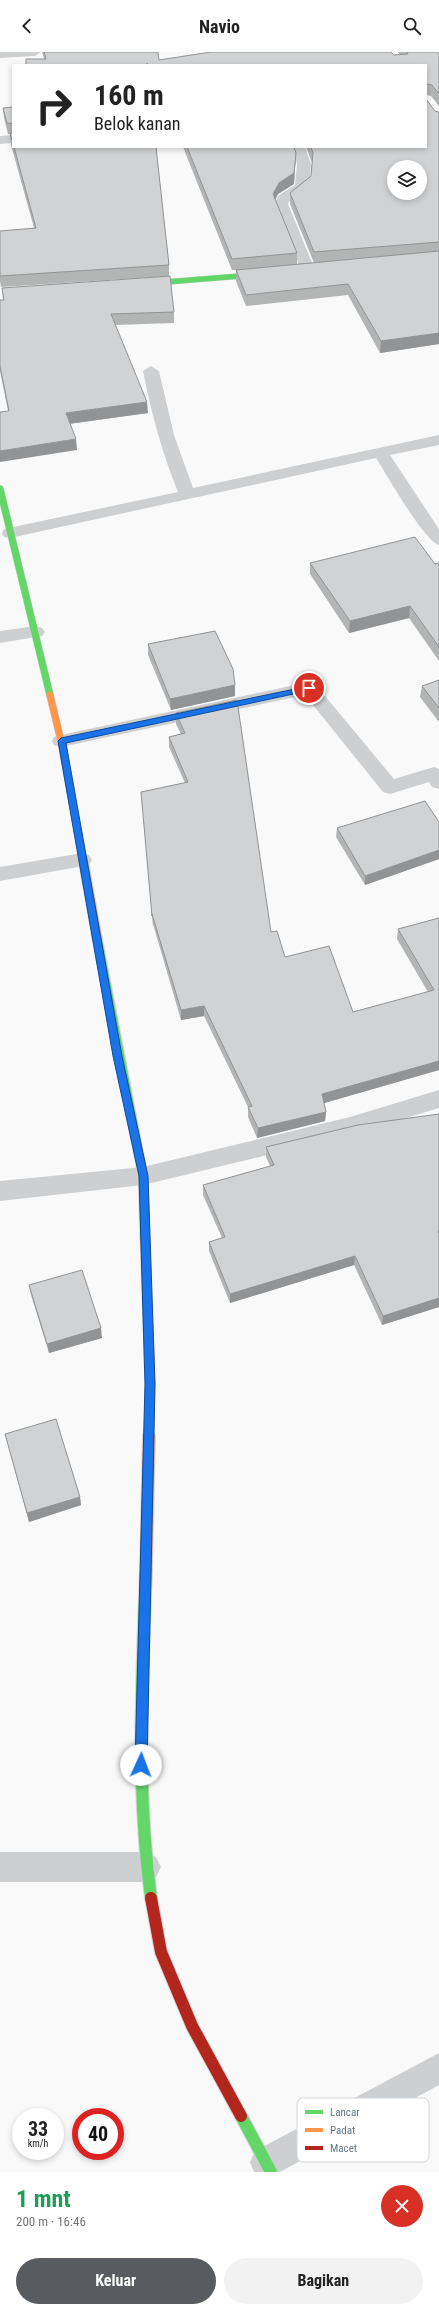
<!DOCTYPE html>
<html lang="id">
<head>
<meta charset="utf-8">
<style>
	body { margin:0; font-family:"Roboto Condensed",sans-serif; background:#f2f2f2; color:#222; height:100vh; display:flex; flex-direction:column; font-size:15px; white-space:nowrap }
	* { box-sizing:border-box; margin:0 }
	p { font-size:13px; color:#767676 }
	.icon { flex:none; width:22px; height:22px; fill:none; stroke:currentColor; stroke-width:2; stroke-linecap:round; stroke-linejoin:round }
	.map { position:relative; height:2120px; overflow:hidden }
	.details { display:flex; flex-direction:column; background:#fff; flex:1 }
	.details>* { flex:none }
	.hud { position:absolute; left:12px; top:12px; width:415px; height:84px; border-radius:0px; box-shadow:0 2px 6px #0003; background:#fff; color:#222; overflow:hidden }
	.fabs { position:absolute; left:387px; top:108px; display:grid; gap:8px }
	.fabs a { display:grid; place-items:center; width:40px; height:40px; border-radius:50%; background:#fff; box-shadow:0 2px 6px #0003; font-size:20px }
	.speed { position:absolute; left:12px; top:2056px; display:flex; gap:8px; font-size:20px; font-weight:700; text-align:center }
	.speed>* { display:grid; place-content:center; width:52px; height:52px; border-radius:50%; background:#fff; box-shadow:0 2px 6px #0003; line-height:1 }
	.speed small { font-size:10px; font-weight:400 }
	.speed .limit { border:6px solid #d22; background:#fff; color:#111 }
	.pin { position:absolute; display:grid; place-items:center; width:34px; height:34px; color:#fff; margin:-17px; border:2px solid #fff; border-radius:50%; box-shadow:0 1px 4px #0007 }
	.me { position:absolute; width:44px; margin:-22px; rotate:2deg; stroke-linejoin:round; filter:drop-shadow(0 0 3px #0008) }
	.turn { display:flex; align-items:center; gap:14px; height:84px; padding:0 16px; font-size:18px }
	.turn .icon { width:52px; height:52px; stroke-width:2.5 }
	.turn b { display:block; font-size:28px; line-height:34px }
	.round { display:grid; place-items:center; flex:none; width:42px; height:42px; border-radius:21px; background:#f2f2f2 }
	.head { display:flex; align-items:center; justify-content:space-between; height:68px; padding:0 16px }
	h1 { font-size:24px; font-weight:700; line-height:30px; color:#1e9e55 }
	.primary-button { display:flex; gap:8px; margin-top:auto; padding:8px 16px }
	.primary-button a { flex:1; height:46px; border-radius:24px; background:#585c60; color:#fff; font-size:16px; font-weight:700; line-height:46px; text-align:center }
	.primary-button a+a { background:#f2f2f2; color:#222 }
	header { display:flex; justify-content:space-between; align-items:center; height:52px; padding:0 16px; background:#fff; font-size:18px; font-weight:700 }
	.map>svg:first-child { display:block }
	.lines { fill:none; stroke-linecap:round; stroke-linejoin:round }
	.fast-far3-casing { stroke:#d5d6d7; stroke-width:6 }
	.fast-far2-casing { stroke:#d5d6d7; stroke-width:8 }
	.fast-far1-casing { stroke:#d5d6d7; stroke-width:11 }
	.fast-casing { stroke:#d5d6d7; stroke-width:14 }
	.slow-far2-casing { stroke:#d5d6d7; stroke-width:8 }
	.slow-far1-casing { stroke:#d5d6d7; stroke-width:11 }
	.slow-casing { stroke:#d5d6d7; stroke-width:14 }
	.jam-casing { stroke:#d5d6d7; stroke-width:14 }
	.lane { fill:#cecfd0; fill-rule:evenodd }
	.street { fill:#cecfd0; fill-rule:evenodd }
	.fast-far3 { stroke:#63d668; stroke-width:5.5 }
	.fast-far2 { stroke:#63d668; stroke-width:7 }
	.fast-far1 { stroke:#63d668; stroke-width:9 }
	.fast { stroke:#63d668; stroke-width:12 }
	.slow-far2 { stroke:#ff974d; stroke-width:7 }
	.slow-far1 { stroke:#ff974d; stroke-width:9 }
	.slow { stroke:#ff974d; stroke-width:12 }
	.jam { stroke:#b3261e; stroke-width:12 }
	.wall { fill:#b3b5b5 }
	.shaded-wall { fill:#929394 }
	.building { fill:#d0d2d3; stroke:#929394; fill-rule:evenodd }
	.route { fill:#1a73e8; stroke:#114b97 }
	.key { fill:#fff; stroke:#d1d6da; stroke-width:1 }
	.key-label { font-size:11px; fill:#657683 }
</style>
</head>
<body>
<header><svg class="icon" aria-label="back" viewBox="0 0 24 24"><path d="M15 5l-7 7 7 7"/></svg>Navio<svg class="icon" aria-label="search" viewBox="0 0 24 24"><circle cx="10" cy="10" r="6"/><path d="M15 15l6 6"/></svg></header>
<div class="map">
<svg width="439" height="2120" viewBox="0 0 439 2120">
	<rect width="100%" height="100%" fill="#f9f9f9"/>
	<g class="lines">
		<defs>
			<path id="fast-far3" d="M 141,232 L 265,222"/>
			<path id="fast-far2" d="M 0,437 L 50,643"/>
			<path id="fast-far1" d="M 97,885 L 143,1124 L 145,1187"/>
			<path id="fast" d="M 146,1518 C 142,1628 136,1737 151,1846
				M 241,2064 L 271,2120"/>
			<path id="slow-far2" d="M 50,643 L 61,689 L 83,808"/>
			<path id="slow-far1" d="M 83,807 L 97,885
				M 145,1187 L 150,1332 L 149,1385"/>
			<path id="slow" d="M 146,1518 L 149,1384"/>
			<path id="jam" d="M 151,1846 L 161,1900 L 192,1974 L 241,2064"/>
		</defs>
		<!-- fast-far3 casing -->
		<use href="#fast-far3" class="fast-far3-casing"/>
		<!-- fast-far2 casing -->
		<use href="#fast-far2" class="fast-far2-casing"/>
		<!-- fast-far1 casing -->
		<use href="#fast-far1" class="fast-far1-casing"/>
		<!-- fast casing -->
		<use href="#fast" class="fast-casing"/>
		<!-- slow-far2 casing -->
		<use href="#slow-far2" class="slow-far2-casing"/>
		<!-- slow-far1 casing -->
		<use href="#slow-far1" class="slow-far1-casing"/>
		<!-- slow casing -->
		<use href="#slow" class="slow-casing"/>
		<!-- jam casing -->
		<use href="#jam" class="jam-casing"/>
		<!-- lane -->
		<path class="lane" d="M 82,801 L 89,803 L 92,808 L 89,813 L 0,829 L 0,815 Z"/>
		<!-- street -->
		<path class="street" d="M 0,0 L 41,0 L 35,4 L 0,6 Z
			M 13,83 L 13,91 L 0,92 L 0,84 Z
			M 293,95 L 305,95 L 311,112 L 309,135 L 290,148 L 288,152 L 315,218 L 308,222 L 301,218 L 274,152 L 279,143 L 295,133 L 297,112 Z
			M 151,314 L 159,319 L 174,383 L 193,436 L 439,383 L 439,393 L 390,403 L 439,477 L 439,493 C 424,489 387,423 376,406 L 10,486 L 4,485 L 2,481 L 4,477 L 178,440 C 162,401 151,360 143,319 Z
			M 36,574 L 42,576 L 45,580 L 42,584 L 0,591 L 0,579 Z
			M 309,630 L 315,632 L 394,727 L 434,715 L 439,717 L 439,737 L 432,735 L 429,730 L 390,742 L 383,740 L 305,643 L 61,695 L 54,693 L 52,689 L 54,685 L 61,683 Z
			M 439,1038 L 439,1056 L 350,1083 L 143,1133 L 0,1149 L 0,1129 L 143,1115 L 350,1065 Z
			M 0,1800 L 146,1800 L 156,1805 L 161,1815 L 156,1825 L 146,1830 L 0,1830 Z
			M 439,2001 L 439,2033 L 280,2120 L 254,2120 L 250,2110 L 255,2099 Z"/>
		<!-- fast-far3 -->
		<use href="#fast-far3" class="fast-far3"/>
		<!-- fast-far2 -->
		<use href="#fast-far2" class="fast-far2"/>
		<!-- fast-far1 -->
		<use href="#fast-far1" class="fast-far1"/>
		<!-- fast -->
		<use href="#fast" class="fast"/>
		<!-- slow-far2 -->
		<use href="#slow-far2" class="slow-far2"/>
		<!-- slow-far1 -->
		<use href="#slow-far1" class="slow-far1"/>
		<!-- slow -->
		<use href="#slow" class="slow"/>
		<!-- jam -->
		<use href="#jam" class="jam"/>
	</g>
	<!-- wall -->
	<path class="wall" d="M 42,0 L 158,0 L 159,8 L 394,3 L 400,3 L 398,0 L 439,0 L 439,54 L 431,44 L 426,43 L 426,13 L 26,13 L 44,7 Z
		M 13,55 L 13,95 L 156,95 L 169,213 L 169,224 L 1,235 L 0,229 L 0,179 L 34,176 L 11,93 L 10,82 L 8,82 L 4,66 L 3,56 Z
		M 435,59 L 439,60 L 439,292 L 380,301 L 348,243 L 246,254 L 236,229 L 236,218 L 232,218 L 183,95 L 294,95 L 296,101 L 294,132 L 278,142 L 275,147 L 297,201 L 297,212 L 314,211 L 290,152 L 290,141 L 311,124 L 312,111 L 306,95 L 426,95 Z
		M 2,236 L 174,260 L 174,271 L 115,273 L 148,361 L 70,372 L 77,398 L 8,359 L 0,319 L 0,248 L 3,248 Z
		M 310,511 L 435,512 L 439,511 L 439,609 L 409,566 L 349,581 L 310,522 Z
		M 148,592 L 235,633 L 235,644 L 171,658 L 148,603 Z
		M 439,628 L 439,670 L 420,645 L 422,634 Z
		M 176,661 L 271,880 L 285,905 L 353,960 L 428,940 L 397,887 L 398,877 L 439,866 L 439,1018 L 324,1051 L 326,1060 L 325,1069 L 257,1086 L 248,1065 L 248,1055 L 204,964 L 181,968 L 153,872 L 153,875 L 141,740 L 185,731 L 169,695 L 169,685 L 181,682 L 176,672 Z
		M 439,770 L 439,807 L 365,833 L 336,785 L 337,776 Z
		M 439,1062 L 439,1255 L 382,1273 L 354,1213 L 230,1251 L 209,1199 L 209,1190 L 222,1186 L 203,1143 L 203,1133 L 270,1114 L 266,1105 L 266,1095 Z
		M 29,1233 L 102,1286 L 49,1301 L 31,1243 Z
		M 5,1382 L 80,1445 L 81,1453 L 29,1470 Z"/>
	<!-- shaded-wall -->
	<path class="shaded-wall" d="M 296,101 L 294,132 L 278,142 L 273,153 L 273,142 Z
		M 439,281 L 439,292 L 380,301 L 381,289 Z
		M 147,350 L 148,361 L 67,372 L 66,361 Z
		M 76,387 L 77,398 L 0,410 L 0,399 Z
		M 410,554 L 409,566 L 349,581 L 350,569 Z
		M 235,633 L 235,644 L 171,658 L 170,647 Z
		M 439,798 L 439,807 L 365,833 L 365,824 Z
		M 204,954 L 204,964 L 181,968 L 181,958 Z
		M 439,1009 L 439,1018 L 321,1052 L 322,1042 Z
		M 326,1060 L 325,1069 L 257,1086 L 258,1076 Z
		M 355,1204 L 354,1213 L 230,1251 L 230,1242 Z
		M 439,1246 L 439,1255 L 382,1273 L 383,1264 Z
		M 101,1276 L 102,1286 L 49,1301 L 47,1292 Z
		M 80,1445 L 81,1453 L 29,1470 L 27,1461 Z"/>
	<!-- building -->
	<path class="building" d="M 44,0 L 158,0 L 159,8 L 211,0 L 391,0 L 394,3 L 408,2 L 407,0 L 439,0 L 439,42 L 432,33 L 426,32 L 426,35 L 426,13 L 149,13 L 147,11 L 147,13 L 26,13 L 26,7 L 46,7 Z
		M 426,47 L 435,59 L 439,60 L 439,190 L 314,200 L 290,141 L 311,124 L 313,101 L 311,95 L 426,95 ZM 394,115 L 420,115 L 420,141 L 394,141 Z
		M 13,55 L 13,72 L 7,71 L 3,56 Z
		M 13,80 L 13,91 L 10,82 Z
		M 14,95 L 156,95 L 169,213 L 0,224 L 0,179 L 36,176 Z
		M 187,95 L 294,95 L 296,101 L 294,121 L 279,131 L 273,142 L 297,201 L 232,207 Z
		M 439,199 L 439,281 L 381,289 L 348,232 L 246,243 L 236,218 Z
		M 170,224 L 174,260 L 111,262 L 147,350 L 66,361 L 76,387 L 0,399 L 0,360 L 9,359 L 0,314 L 0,248 L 4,248 L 2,236 Z
		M 415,485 L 435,512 L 439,511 L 439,595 L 410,554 L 350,569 L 310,511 Z
		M 215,579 L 233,617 L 235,633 L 170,647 L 148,592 Z
		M 439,628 L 439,656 L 422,634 Z
		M 237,648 L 271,880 L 277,879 L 285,905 L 329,894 L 353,960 L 434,938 L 398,877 L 439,866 L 439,1009 L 322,1042 L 326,1060 L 258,1076 L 248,1055 L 252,1054 L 204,954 L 181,958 L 152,862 L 152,864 L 141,740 L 188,730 L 169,685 L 185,681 L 176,661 Z
		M 425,749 L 439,770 L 439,798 L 365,824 L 337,776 Z
		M 439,1062 L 439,1178 L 438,1179 L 439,1181 L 439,1246 L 383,1264 L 355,1204 L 230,1242 L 209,1190 L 225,1185 L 203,1133 L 274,1113 L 266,1095 L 358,1073 Z
		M 82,1218 L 101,1276 L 47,1292 L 29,1233 Z
		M 56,1367 L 80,1445 L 27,1461 L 5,1382 Z"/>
	<!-- route -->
	<path class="route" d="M 309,634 L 313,636 L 312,638 L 66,691 L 122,1004 L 148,1124 L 155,1332 L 147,1713 L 145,1717 L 141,1718 L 137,1717 L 135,1713 L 145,1332 L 139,1124 L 113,1004 L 58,689 L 61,686 Z"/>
	<!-- legend -->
	<rect x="297" y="2046" width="132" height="64" rx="6" class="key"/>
	<rect x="305" y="2058" width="18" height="4" fill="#63d668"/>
	<rect x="305" y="2076" width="18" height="4" fill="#ff974d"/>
	<rect x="305" y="2094" width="18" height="4" fill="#b3261e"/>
	<g class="key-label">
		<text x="330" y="2064">Lancar</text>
		<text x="330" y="2082">Padat</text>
		<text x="330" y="2100">Macet</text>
	</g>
</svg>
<div class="fabs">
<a><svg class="icon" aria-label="layers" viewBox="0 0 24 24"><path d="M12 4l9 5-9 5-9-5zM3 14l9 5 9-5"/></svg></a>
</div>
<div class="speed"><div>33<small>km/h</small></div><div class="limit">40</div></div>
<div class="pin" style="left:309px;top:636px;background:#d93025"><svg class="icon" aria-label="arrive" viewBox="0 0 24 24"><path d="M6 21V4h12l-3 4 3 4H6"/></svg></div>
<svg class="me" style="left:141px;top:1713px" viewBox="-20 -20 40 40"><circle r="19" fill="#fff"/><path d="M0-13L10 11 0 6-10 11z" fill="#1a73e8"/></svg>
<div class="hud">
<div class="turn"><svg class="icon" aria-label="right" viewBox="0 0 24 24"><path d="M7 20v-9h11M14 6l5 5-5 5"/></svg><div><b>160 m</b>Belok kanan</div></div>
</div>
</div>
<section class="details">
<div class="head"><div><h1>1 mnt</h1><p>200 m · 16:46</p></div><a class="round" style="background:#d93025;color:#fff"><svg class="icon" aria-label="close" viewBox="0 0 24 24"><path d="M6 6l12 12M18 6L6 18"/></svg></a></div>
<div class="primary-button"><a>Keluar</a><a>Bagikan</a></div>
</section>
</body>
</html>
